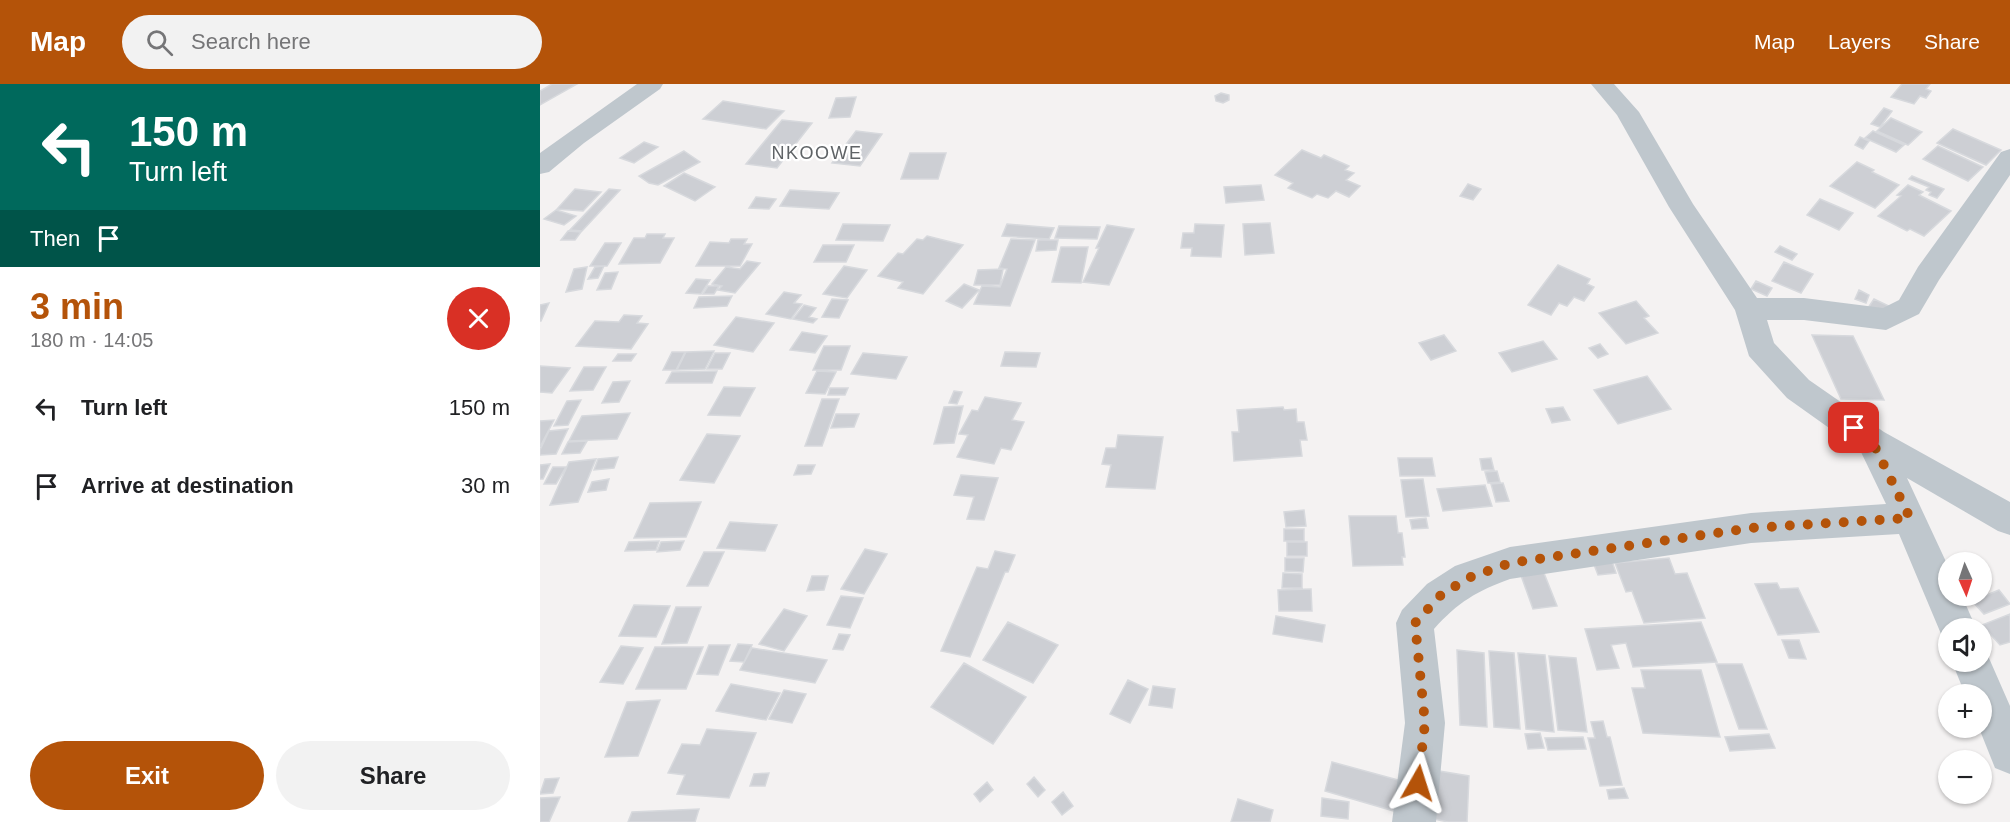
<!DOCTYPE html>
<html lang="en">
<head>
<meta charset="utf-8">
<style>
	body { margin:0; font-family:Helvetica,sans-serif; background:#f2f2f2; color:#202124; height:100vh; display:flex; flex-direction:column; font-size:22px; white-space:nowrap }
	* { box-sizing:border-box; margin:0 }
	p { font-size:20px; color:#757577 }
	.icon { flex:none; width:33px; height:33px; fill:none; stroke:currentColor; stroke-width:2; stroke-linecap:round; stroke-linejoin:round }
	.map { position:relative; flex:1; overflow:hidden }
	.side { display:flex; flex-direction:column; background:#fff; width:540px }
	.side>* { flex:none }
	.banner { background:#00695c; color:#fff; overflow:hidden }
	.needle { width:39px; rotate:177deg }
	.buttons { position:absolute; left:1398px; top:468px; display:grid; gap:12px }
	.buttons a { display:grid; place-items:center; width:54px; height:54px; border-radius:50%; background:#fff; box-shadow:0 2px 4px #0004; font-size:30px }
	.pin { position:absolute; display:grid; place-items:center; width:51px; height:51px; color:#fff; margin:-26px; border-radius:12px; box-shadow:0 3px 9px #0006 }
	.me { position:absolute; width:66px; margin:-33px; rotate:6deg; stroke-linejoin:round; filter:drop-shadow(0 0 4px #0008) }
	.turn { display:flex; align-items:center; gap:21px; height:126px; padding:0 30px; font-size:27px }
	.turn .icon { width:78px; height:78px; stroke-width:2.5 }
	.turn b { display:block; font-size:42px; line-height:51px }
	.then { display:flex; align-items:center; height:57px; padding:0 30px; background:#0003; gap:12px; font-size:22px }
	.round { display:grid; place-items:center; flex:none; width:63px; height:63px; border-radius:32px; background:#f2f2f2 }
	.head { display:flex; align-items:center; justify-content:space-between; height:102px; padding:0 30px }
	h1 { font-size:36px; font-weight:700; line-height:45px; color:#b45309 }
	.primary-button { display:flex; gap:12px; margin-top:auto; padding:12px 30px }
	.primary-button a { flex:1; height:69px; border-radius:36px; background:#b45309; color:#fff; font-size:24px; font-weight:700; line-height:69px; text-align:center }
	.primary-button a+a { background:#f2f2f2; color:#202124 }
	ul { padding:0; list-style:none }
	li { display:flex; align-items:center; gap:18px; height:78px; padding:0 30px }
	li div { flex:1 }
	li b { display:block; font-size:22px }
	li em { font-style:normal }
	header { display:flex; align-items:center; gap:36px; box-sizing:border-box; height:84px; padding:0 30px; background:#b45309; color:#fff }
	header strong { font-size:28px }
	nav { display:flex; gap:33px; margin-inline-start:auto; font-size:21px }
	.search { width:420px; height:54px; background:#f2f2f2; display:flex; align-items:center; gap:15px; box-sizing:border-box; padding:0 21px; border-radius:33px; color:#757577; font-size:22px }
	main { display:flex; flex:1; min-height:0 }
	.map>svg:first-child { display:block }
	.building { fill:#cdcfd4; stroke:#d7d9dd; stroke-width:1.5 }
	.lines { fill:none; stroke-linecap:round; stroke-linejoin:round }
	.minor { fill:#bfc7cd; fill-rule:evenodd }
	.route { stroke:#b45309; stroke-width:10; stroke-dasharray:0 18 }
	.labels { text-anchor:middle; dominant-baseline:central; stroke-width:4.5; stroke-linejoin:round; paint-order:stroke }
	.far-quarter-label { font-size:18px; letter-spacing:1.5px; fill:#5f6366; stroke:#fff }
</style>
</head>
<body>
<header>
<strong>Map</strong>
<div class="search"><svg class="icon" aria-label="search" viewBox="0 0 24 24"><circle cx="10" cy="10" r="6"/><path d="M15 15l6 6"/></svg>Search here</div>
<nav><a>Map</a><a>Layers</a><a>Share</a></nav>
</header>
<main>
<section class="side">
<div class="banner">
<div class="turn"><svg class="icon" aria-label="left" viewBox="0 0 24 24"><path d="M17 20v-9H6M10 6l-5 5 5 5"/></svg><div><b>150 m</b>Turn left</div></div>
<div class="then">Then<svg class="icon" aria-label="arrive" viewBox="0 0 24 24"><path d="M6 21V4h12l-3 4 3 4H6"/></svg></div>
</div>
<div class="head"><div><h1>3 min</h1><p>180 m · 14:05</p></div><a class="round" style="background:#d93025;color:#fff"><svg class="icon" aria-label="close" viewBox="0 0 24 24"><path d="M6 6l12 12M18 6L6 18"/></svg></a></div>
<ul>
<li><svg class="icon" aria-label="left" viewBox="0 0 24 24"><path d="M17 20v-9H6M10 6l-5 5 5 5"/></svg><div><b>Turn left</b></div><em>150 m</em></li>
<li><svg class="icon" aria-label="arrive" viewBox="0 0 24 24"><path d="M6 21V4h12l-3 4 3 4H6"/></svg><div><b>Arrive at destination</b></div><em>30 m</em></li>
</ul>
<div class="primary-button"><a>Exit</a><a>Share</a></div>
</section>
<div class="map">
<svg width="1470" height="738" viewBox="0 0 1470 738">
	<rect width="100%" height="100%" fill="#f4f2f2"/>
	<!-- building -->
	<path class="building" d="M 12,0 L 37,0 L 0,21 L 0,7 Z
		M 1362,0 L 1390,0 L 1386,5 L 1391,7 L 1386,14 L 1380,12 L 1374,20 L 1351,13 Z
		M 681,9 L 689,11 L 689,16 L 683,19 L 676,17 L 675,12 Z
		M 316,13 L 310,33 L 289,34 L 296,14 Z
		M 183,17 L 244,27 L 226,45 L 163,35 Z
		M 1344,24 L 1352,27 L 1340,43 L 1331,40 Z
		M 1351,34 L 1382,48 L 1368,61 L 1337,47 Z
		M 242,36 L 272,39 L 237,84 L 206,80 Z
		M 1413,45 L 1461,66 L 1446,81 L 1397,59 Z
		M 316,47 L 342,50 L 320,82 L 292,79 Z
		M 1333,47 L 1364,61 L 1356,68 L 1325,54 Z
		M 1320,53 L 1329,57 L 1323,65 L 1315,61 Z
		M 104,58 L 118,63 L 94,79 L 80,74 Z
		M 1398,62 L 1443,83 L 1428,97 L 1383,75 Z
		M 762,66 L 781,74 L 784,71 L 809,82 L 805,86 L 814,89 L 806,96 L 820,102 L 809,113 L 796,107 L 788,114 L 777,110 L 772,114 L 748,104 L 753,99 L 735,91 Z
		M 144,67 L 160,78 L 118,101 L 109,99 L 99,92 Z
		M 370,69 L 406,69 L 398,95 L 361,95 Z
		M 1317,78 L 1334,86 L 1332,88 L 1359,101 L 1335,124 L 1290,102 Z
		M 144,89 L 175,103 L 155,117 L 124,102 Z
		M 1372,92 L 1404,105 L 1397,114 L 1389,111 L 1391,108 L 1386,106 L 1389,103 L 1369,95 Z
		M 928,100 L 941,105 L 933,116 L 920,112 Z
		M 721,101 L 724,116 L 686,119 L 684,103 Z
		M 1368,101 L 1383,108 L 1379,111 L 1411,127 L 1384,152 L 1370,145 L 1367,147 L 1338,132 L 1361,112 L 1357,111 Z
		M 35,105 L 61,108 L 43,127 L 17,125 Z
		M 69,105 L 80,106 L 42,147 L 30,146 Z
		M 250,106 L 299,109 L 289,125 L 240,122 Z
		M 216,113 L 236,115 L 229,125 L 209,124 Z
		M 1280,115 L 1313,129 L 1299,146 L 1267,131 Z
		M 16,126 L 36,132 L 24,141 L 4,135 Z
		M 730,139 L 734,169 L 705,171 L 703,140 Z
		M 303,140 L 350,141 L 343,157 L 296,156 Z
		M 467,140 L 514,144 L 509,155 L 462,152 Z
		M 655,140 L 684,141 L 681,173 L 651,172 L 652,164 L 641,164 L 643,149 L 654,149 Z
		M 567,141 L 594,145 L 569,201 L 543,198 L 559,164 L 556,164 Z
		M 519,142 L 560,143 L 557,155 L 515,154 Z
		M 28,147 L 41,148 L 35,156 L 21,156 Z
		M 107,150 L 125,150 L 123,154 L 134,154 L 120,179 L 79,180 L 94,154 L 105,154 Z
		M 387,152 L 423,161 L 383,210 L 358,204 L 363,198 L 338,192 L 358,169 L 363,170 L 377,155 L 383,156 Z
		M 191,155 L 207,155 L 204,160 L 212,160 L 200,182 L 156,182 L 170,158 L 189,159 Z
		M 471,155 L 495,156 L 470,222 L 434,220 L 442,202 L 460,203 L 467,185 L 459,184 Z
		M 498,156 L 518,156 L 516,166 L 496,167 Z
		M 65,159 L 81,159 L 67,182 L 50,182 Z
		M 283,161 L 314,161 L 306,178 L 274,178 Z
		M 1240,162 L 1257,170 L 1252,176 L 1235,168 Z
		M 521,163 L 548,163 L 541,199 L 512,198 Z
		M 207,177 L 220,179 L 195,209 L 178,206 L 182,202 L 172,200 L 186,183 L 200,185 Z
		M 1244,178 L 1273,190 L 1261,209 L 1232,197 Z
		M 1018,181 L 1050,195 L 1047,200 L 1054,203 L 1044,217 L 1034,213 L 1027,222 L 1019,219 L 1011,231 L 988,221 Z
		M 64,182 L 58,194 L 48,195 L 55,183 Z
		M 304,182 L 327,186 L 307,214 L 283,210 Z
		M 47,183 L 42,205 L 26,208 L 34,185 Z
		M 463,185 L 460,201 L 434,201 L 438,186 Z
		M 78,188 L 71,205 L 57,206 L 65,189 Z
		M 156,195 L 170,196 L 161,210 L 146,209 Z
		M 1216,197 L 1232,204 L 1227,212 L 1211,205 Z
		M 424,200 L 439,206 L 422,224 L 406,217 Z
		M 168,202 L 179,202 L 174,210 L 163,210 Z
		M 1319,206 L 1329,211 L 1326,219 L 1315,215 Z
		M 244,208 L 261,211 L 254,219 L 262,220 L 251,235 L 226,230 Z
		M 192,212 L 187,222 L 154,224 L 159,213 Z
		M 292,215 L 308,216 L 299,234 L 282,233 Z
		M 1334,215 L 1351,223 L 1346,233 L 1328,224 Z
		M 1096,217 L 1109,232 L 1104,234 L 1118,249 L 1086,260 L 1059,229 Z
		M 9,219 L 1,237 L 0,237 L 0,221 Z
		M 264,221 L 276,224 L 269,233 L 277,235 L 273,239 L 253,235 Z
		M 84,231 L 102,232 L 97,239 L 108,240 L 91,265 L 36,262 L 55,237 L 79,238 Z
		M 196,233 L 234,239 L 213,268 L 174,261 Z
		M 262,248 L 287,252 L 275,269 L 250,266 Z
		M 904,251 L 916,267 L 891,276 L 879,259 Z
		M 1272,251 L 1313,252 L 1344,316 L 1301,315 Z
		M 1003,257 L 1017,275 L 972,288 L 959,269 Z
		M 1060,260 L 1068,270 L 1058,274 L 1049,264 Z
		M 284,262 L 310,262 L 301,286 L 273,286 Z
		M 174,267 L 165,285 L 137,286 L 146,268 Z
		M 132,268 L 145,268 L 136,286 L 123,286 Z
		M 465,268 L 500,269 L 496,283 L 461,282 Z
		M 175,269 L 190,269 L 182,285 L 167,285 Z
		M 323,269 L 367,273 L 356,295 L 311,290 Z
		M 78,270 L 96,270 L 91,277 L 73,277 Z
		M 0,282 L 30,284 L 12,309 L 0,308 Z
		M 44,283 L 66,283 L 53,306 L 30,307 Z
		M 177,287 L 172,299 L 126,299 L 132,288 Z
		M 277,287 L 296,288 L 285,310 L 266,309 Z
		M 1107,292 L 1131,325 L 1078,340 L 1054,306 Z
		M 90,297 L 79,318 L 62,319 L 73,298 Z
		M 184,303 L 215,304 L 200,332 L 168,331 Z
		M 290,304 L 308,304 L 305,311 L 288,311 Z
		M 414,307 L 422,308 L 417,320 L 409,319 Z
		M 445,313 L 481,319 L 472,336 L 484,338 L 471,366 L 461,364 L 454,380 L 417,373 L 428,351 L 419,350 L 432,326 L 438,327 Z
		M 282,315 L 299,315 L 282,362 L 265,362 Z
		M 41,316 L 28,341 L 14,342 L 27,317 Z
		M 423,322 L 414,359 L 394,360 L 404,323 Z
		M 743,323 L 744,326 L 756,325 L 757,338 L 764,338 L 767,356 L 760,356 L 762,372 L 694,377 L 692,348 L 699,348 L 697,326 Z
		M 1023,323 L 1030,336 L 1012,339 L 1006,325 Z
		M 90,329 L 77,355 L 29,357 L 42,332 Z
		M 296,330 L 319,330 L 314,343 L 291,344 Z
		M 14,336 L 0,363 L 0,337 Z
		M 28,345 L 16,370 L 0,371 L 0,366 L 9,347 Z
		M 167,350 L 200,352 L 174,399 L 140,396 Z
		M 578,351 L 623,353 L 615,405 L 566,403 L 571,381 L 562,380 L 566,364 L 576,364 Z
		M 47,357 L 40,369 L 22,370 L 28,358 Z
		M 78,373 L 74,384 L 54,386 L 58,375 Z
		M 858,374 L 892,374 L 895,392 L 860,392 Z
		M 951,374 L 954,386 L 942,386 L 940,375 Z
		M 56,375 L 38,418 L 10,421 L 29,378 Z
		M 10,380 L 3,395 L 0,395 L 0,381 Z
		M 258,381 L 275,381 L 271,390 L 254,391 Z
		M 13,383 L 26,383 L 16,400 L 4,400 Z
		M 957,387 L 960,398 L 948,399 L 945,388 Z
		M 421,391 L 458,394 L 444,436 L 427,435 L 434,413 L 414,411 Z
		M 69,395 L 66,406 L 48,408 L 52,398 Z
		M 883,395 L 889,432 L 866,433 L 861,396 Z
		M 963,399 L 969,417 L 956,418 L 951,400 Z
		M 945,401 L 952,422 L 903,427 L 897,405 Z
		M 161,418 L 146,453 L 94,454 L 110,419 Z
		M 764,426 L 766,442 L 746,443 L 744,428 Z
		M 809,432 L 856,432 L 858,449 L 862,449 L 865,473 L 862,473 L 863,481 L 813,482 Z
		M 886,434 L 888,444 L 872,445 L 870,436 Z
		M 190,438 L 237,441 L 225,467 L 177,464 Z
		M 744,445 L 764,445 L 764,457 L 744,457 Z
		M 119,457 L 116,466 L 85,467 L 89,458 Z
		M 144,457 L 140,466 L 117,468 L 121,458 Z
		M 747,458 L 767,458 L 767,472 L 747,472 Z
		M 325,465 L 347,470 L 324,510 L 301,505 Z
		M 455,467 L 475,471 L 468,488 L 465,488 L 430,573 L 401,567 L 437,483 L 448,485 Z
		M 164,468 L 184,468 L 168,502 L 147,502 Z
		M 1070,471 L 1076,489 L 1058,491 L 1051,473 Z
		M 745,474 L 764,474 L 763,488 L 745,487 Z
		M 1129,474 L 1135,490 L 1147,489 L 1165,534 L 1104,539 L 1092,507 L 1086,508 L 1075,479 Z
		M 1000,479 L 1017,522 L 993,525 L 978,483 Z
		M 743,489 L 762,490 L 762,504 L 742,504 Z
		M 272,492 L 288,492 L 284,506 L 267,507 Z
		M 1237,499 L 1240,505 L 1258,504 L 1279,548 L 1238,551 L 1215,500 Z
		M 771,505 L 772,527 L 739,527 L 738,506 Z
		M 1459,506 L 1470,520 L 1444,530 L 1432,517 Z
		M 301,512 L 323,514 L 310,544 L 287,541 Z
		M 94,521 L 130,522 L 116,553 L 79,552 Z
		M 136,523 L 161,523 L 147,559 L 122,560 Z
		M 244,525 L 267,532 L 244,567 L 219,560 Z
		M 1470,530 L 1470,558 L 1460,561 L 1442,541 Z
		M 736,532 L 785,541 L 782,558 L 733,550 Z
		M 468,538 L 518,561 L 493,599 L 443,576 Z
		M 1161,538 L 1177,578 L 1093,583 L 1086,559 L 1071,561 L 1079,584 L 1057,586 L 1045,545 Z
		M 299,550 L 310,551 L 303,566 L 293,565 Z
		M 1242,556 L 1259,556 L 1266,575 L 1249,574 Z
		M 198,560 L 212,561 L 204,578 L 190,577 Z
		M 169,561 L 190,561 L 178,591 L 157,590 Z
		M 81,562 L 103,564 L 83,600 L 60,598 Z
		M 115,563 L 163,563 L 146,605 L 96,605 Z
		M 212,564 L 287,576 L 275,599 L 200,586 Z
		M 917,566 L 944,569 L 947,643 L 920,641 Z
		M 949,567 L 974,569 L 980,645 L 954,643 Z
		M 978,569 L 1005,571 L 1014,648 L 986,645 Z
		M 1009,572 L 1036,574 L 1047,648 L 1018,646 Z
		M 424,579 L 486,613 L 453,660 L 391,623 Z
		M 1176,580 L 1202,580 L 1227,645 L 1199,645 Z
		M 1101,586 L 1161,586 L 1180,653 L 1103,649 L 1092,604 L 1105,604 Z
		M 588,596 L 608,605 L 590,639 L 570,630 Z
		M 191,600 L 240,609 L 226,636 L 176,627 Z
		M 613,602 L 635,605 L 632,624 L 609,621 Z
		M 244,606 L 266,610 L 252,639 L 229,635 Z
		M 120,616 L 98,672 L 65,673 L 87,618 Z
		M 1063,637 L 1067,653 L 1070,653 L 1082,701 L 1060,702 L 1048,654 L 1055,654 L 1051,638 Z
		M 167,645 L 216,649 L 189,714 L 137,710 L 145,691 L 128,689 L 142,660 L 160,661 Z
		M 1000,649 L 1004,664 L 988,665 L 985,650 Z
		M 1229,650 L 1235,664 L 1190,667 L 1185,653 Z
		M 1043,653 L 1046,665 L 1008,666 L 1005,654 Z
		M 792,678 L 862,697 L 857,728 L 785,707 Z
		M 887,685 L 929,692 L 927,738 L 908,738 L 884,733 Z
		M 229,689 L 225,702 L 210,702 L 214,690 Z
		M 494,693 L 505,706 L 498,713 L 487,700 Z
		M 19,694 L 13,709 L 0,710 L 5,695 Z
		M 447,698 L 453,706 L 440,718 L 434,710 Z
		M 1084,704 L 1088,714 L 1069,715 L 1067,706 Z
		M 523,708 L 533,722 L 522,731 L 512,718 Z
		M 20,713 L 9,738 L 0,738 L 0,714 Z
		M 782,714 L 809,718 L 808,735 L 781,732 Z
		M 698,715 L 733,726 L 730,738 L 691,738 Z
		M 159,725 L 155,738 L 88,738 L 92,728 Z"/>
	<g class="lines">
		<!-- minor -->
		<path class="minor" d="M 97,0 L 123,0 L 120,5 L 44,59 L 9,88 L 0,90 L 0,69 Z
			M 1051,0 L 1074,0 L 1099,28 L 1153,120 L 1217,214 L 1264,214 L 1343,224 L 1359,216 L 1378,183 L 1461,68 L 1470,65 L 1470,91 L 1399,196 L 1379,230 L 1346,246 L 1264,236 L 1227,236 L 1234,259 L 1269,296 L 1344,348 L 1470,418 L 1470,451 L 1458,447 L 1367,394 L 1408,482 L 1408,512 L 1422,512 L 1436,544 L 1408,544 L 1408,559 L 1404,557 L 1359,450 L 1211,459 L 970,495 C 937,507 918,518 894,545 L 905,639 L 896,738 L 852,738 L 865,639 L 856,539 L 862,526 L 887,500 L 915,482 L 970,463 L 1211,429 L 1346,420 L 1320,366 L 1247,314 L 1209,272 L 1195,226 L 1129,123 L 1077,31 Z
			M 1442,563 L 1445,565 L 1470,622 L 1470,690 L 1455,684 L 1439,644 L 1442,644 L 1442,610 L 1425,610 L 1412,578 L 1442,578 Z"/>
	</g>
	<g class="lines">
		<!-- route -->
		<path class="route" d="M 878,699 L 885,639 L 875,539 L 900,512 L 928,494 L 970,479 L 1211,444 L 1370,434 L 1332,357 L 1314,344"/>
	</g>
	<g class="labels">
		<!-- far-quarter labels -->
		<g class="far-quarter-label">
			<text x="277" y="69">NKOOWE</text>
		</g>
	</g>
</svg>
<div class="buttons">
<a><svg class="needle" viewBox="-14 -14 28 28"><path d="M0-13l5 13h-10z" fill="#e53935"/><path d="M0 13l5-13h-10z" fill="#757577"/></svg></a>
<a><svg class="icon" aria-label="sound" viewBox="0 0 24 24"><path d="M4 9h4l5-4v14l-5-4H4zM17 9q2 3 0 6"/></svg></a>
<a>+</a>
<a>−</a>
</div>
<div class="pin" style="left:1314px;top:344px;background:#d93025"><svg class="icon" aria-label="arrive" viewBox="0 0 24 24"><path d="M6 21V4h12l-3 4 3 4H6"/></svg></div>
<svg class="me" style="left:878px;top:699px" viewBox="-20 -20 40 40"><path d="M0-17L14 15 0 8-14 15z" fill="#b45309" stroke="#fff" stroke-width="4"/></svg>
</div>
</main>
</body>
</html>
